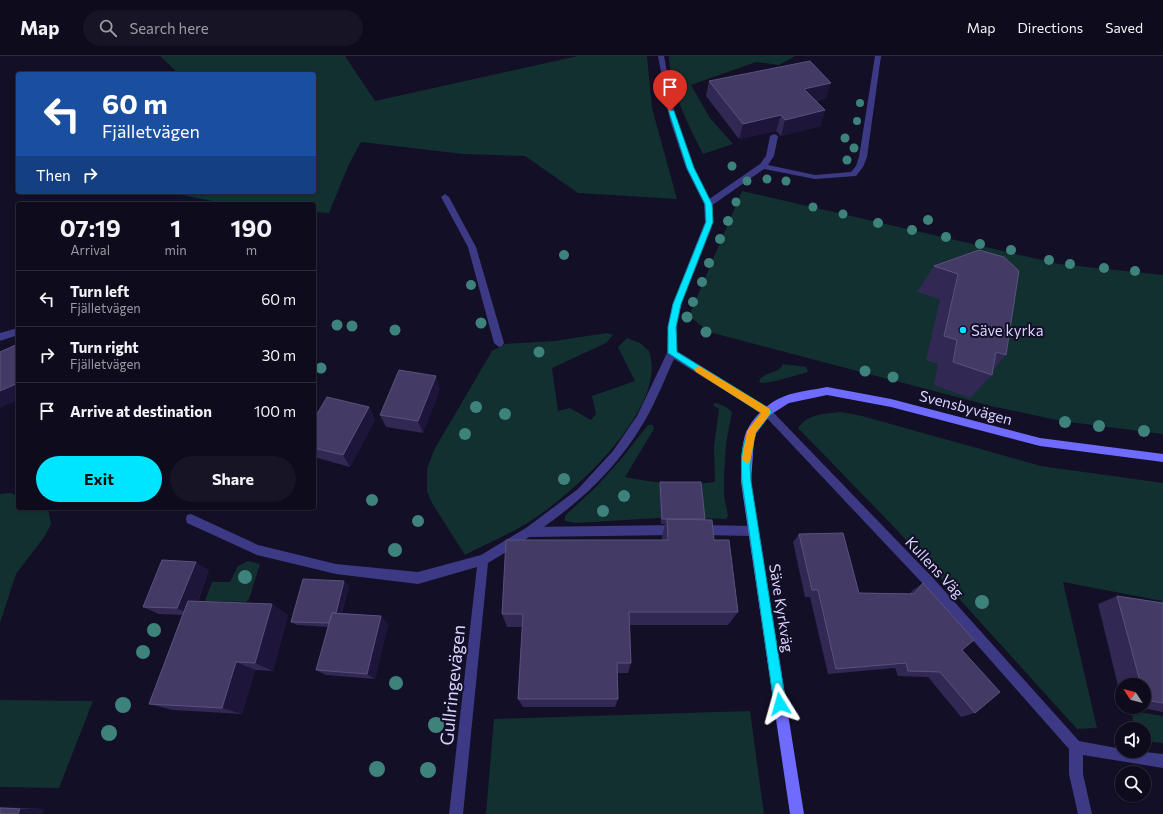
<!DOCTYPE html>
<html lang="en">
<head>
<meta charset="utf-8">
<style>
	body { margin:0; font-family:Commissioner,sans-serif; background:#171425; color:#f1f3f6; height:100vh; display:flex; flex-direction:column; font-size:15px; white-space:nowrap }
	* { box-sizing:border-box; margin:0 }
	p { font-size:13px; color:#9b9ba3 }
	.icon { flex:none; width:22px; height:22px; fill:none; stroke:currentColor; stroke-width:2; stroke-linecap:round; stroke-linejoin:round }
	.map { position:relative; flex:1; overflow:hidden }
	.drawer { position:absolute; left:16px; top:146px; width:300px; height:308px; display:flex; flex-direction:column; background:#0e0b1c; border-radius:4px; box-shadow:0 1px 3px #0004,0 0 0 1px #2e2b3b }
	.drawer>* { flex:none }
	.guide { position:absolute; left:16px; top:16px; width:300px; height:122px; border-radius:4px; box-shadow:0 1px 3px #0004,0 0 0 1px #2e2b3b; background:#1a4fa0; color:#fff; overflow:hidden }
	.needle { width:26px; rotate:306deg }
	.controls { position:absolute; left:1115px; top:622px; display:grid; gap:8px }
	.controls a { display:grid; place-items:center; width:36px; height:36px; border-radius:50%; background:#0e0b1c; box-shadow:0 1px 3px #0004,0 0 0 1px #2e2b3b; font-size:20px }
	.pin { position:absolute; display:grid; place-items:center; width:34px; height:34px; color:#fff; margin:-41px -17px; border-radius:50% 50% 50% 0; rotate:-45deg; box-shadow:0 0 4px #0007 }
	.pin .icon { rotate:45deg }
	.me { position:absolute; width:44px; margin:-22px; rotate:352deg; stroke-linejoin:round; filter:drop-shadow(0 0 3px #0008) }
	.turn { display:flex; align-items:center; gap:14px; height:84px; padding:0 20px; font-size:18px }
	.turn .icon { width:52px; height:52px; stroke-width:2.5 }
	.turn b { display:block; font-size:28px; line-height:34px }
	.then { display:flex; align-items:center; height:38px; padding:0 20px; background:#0003; gap:8px; font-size:15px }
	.eta { display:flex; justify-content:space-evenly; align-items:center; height:68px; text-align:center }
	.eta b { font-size:24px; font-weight:700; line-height:28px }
	.action { display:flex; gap:8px; margin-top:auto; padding:8px 20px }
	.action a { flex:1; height:46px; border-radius:24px; background:#00e5ff; color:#111; font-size:16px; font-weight:700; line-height:46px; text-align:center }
	.action a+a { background:#171425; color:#f1f3f6 }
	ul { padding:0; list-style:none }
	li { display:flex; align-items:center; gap:12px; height:56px; padding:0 20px; border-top:1px solid #2e2b3b }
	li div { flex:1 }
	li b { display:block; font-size:15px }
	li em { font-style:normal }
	header { display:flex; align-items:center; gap:24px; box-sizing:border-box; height:56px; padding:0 20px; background:#0e0b1c; border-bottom:1px solid #2e2b3b }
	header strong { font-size:19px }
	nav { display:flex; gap:22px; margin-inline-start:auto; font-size:14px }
	.search { width:280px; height:36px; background:#171425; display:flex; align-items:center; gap:10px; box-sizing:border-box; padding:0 14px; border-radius:22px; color:#9b9ba3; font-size:15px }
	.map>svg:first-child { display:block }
	.green { fill:#12302f }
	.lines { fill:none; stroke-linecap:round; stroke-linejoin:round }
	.lane { fill:#3d3a85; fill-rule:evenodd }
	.street { fill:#3d3a85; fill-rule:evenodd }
	.secondary { fill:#6f6bff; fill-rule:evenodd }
	.tree { fill:#3d827b }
	.wall { fill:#312854 }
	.shaded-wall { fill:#1d163a }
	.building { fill:#433a66; stroke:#5a527e }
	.route { fill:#00e5ff; stroke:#0095a6 }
	.slow { fill:#f59e0b }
	.poi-dot { fill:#00e5ff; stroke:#130f26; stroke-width:1.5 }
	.labels { text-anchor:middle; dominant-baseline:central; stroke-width:4; stroke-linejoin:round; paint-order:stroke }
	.poi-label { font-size:15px; fill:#d9d4ff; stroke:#130f26; text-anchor:start }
	.street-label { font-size:15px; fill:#d9d4ff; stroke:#130f26 }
	.near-street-label { font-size:18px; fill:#d9d4ff; stroke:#130f26 }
</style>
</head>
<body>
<header>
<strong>Map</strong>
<div class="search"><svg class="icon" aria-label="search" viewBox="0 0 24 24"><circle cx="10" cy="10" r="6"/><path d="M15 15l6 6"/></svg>Search here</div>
<nav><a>Map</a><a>Directions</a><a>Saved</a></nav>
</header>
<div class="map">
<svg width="1163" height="758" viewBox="0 0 1163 758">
	<rect width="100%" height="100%" fill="#130f26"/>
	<!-- green -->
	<path class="green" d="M 160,0 L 345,0 L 375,45 L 578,0 L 647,0 L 652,52 L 677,143 L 578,137 L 525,100 L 463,98 L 361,86 L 349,108 L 329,157 L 314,156 L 314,148 L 227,148 L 178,138 L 175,136 L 314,136 L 314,18 L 179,18 Z
		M 669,0 L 795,0 L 779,9 L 756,6 L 691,29 L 710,62 L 733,88 L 703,98 C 688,68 670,34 669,0 Z
		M 742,135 L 1059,208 L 1163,219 L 1163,378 L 1061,365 L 991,350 L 709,276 L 689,260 Z
		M 607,277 L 613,279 L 606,287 L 552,312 L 558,355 L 570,352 L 591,364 L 596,358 L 592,340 L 635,325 L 618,291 L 627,282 L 640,287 L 649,295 C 669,351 574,437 532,464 C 511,478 487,487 465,499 L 432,447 L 427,435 L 427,413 L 434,394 L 492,295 L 505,288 L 554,285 Z
		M 783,308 L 806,311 L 808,316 C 799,318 765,330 759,326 C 762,315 779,319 783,308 Z
		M 716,347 L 726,351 L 732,356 L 726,388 L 724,420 L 724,440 L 728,460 L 726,463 L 675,461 L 576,467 L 565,465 L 565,460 L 569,456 L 596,431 L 622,402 L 648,369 L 653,369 L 654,373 L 625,421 C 654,427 686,430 715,426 L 714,390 L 719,353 L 714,350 L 713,348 Z
		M 841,356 L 862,360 L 1041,410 L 1163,427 L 1163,548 L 1162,545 L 1063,526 L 1097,672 L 1077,673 L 896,473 L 798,372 C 809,357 824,358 841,356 Z
		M 11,437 L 18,440 L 18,452 L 48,452 L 51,468 L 45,480 L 16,518 L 0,567 L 0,438 Z
		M 248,505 L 260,508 L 249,543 L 246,546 L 205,545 L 212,526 L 230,526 L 238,510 Z
		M 0,644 L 93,645 L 59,732 L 0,731 Z
		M 750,655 L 764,758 L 486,758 L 494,663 Z
		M 1131,655 L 1163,660 L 1163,687 L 1144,685 L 1144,673 L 1135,673 Z"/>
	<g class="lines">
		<!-- lane -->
		<path class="lane" d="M 875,0 L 881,0 L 867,101 L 863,111 L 856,120 L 815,123 L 764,113 L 711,150 L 705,150 L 705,146 L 760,108 L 766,100 L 770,80 L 774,78 L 778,80 L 774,100 L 768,109 L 815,119 L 851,116 L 856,110 L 859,101 Z
			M 445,138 L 449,141 L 476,191 L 504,287 L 502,290 L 499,291 L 494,287 L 468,191 L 441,141 Z
			M 676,469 L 680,470 L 681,474 L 680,478 L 676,479 L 530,481 L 526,480 L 525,476 L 526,472 L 530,471 Z
			M 700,469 L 754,470 L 758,471 L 759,475 L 758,479 L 754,480 L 700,479 L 696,478 L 695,474 L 696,470 Z"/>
		<!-- street -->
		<path class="street" d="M 658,0 L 664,0 L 676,64 L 694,112 L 712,148 L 713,166 L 681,247 L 676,271 L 677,295 L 770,353 L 933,522 L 1079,685 L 1122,693 L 1122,695 L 1137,695 L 1163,698 L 1163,712 L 1083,699 L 1083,718 L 1092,758 L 1078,758 L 1069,718 L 1069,693 L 925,530 L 764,359 L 674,303 C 664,324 656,346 644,366 C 606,431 551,469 488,507 L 463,758 L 449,758 L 477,511 L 418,528 L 336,518 L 257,499 L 187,467 L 186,463 L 187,459 L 191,458 L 258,489 L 336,508 L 418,516 L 481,499 L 526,472 L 578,433 L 613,395 L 637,360 L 667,297 L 668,271 L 673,247 L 705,166 L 704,148 L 686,112 L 670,64 Z
			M 18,272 L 18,279 L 0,285 L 0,277 Z"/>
		<!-- secondary -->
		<path class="secondary" d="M 827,331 L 891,343 L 1040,382 L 1163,398 L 1163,406 L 1040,390 L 891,351 L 827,339 L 789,347 L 770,359 L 756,377 L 754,383 L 751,426 L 804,758 L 790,758 L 741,426 C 741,412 741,397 744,383 C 748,365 768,346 785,340 C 798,335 814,334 827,331 Z"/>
	</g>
	<!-- trees -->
	<g class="tree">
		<circle cx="860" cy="47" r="4"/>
		<circle cx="857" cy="65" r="4"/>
		<circle cx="845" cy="82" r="4.5"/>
		<circle cx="854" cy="92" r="4.5"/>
		<circle cx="847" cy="104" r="4.5"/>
		<circle cx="732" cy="110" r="4.5"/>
		<circle cx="767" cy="123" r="4.5"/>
		<circle cx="747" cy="125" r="4.5"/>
		<circle cx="786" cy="125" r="4.5"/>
		<circle cx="736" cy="146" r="4.5"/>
		<circle cx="813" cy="151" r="4.5"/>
		<circle cx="843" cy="158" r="4.5"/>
		<circle cx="928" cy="164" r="5"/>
		<circle cx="728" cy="165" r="5"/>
		<circle cx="878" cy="167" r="5"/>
		<circle cx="912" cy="174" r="5"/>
		<circle cx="946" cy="181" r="5"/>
		<circle cx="720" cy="183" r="5"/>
		<circle cx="980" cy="188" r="5"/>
		<circle cx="1011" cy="194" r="5"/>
		<circle cx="564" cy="199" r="5"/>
		<circle cx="1049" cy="204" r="5"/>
		<circle cx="709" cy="207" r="5"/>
		<circle cx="1070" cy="208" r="5"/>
		<circle cx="1104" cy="212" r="5"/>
		<circle cx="1135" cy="215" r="5"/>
		<circle cx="702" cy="226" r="5"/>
		<circle cx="471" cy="229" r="5"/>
		<circle cx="693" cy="246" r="5"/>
		<circle cx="687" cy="261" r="5.5"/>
		<circle cx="481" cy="267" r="5.5"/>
		<circle cx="337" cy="269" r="5.5"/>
		<circle cx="352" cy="270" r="5.5"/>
		<circle cx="395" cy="274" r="5.5"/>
		<circle cx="706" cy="276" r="5.5"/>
		<circle cx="539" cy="296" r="5.5"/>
		<circle cx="321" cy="312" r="5.5"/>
		<circle cx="865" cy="315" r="5.5"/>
		<circle cx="893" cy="321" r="5.5"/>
		<circle cx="476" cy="351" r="6"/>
		<circle cx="505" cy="358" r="6"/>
		<circle cx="1065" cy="366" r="6"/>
		<circle cx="1099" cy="370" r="6"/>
		<circle cx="1144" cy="375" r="6"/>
		<circle cx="465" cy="378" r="6"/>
		<circle cx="564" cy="423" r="6"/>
		<circle cx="624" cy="440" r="6"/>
		<circle cx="372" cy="444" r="6"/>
		<circle cx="603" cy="455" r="6"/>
		<circle cx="418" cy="465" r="6"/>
		<circle cx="395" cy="494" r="7"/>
		<circle cx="245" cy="521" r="7"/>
		<circle cx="982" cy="546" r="7"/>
		<circle cx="154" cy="574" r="7"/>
		<circle cx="143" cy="596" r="7"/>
		<circle cx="396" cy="627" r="7"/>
		<circle cx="123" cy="649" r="8"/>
		<circle cx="436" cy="669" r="8"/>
		<circle cx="109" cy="677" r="8"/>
		<circle cx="377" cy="713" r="8"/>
		<circle cx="428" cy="714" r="8"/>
	</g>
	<!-- wall -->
	<path class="wall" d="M 709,25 L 826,42 L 816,45 L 825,54 L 820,70 L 781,80 L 776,75 L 739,83 L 706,40 Z
		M 979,194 L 1006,299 L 993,314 L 992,319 L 970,342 L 934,329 L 938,308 L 926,304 L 940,243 L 917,236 L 934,210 Z
		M 440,333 L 423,377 L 386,371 L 380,359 Z
		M 369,351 L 375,364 L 350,411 L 314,401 L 314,363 Z
		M 660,426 L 705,463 L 705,464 L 714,484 L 738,556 L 728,569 L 630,569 L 631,607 L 628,617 L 617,617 L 618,643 L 615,651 L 523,651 L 518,643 L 522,571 L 507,571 L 502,558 L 662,484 L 662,481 L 665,468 L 661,468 L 659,431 Z
		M 799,478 L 859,537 L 909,538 L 913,534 L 923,527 L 962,594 L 975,657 L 961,661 L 928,621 L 898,620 L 895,612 L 828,618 L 810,541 L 805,541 L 793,486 Z
		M 209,514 L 198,545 L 288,559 L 273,615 L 255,614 L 242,658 L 173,654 L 149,648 L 182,559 L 159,558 L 143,551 Z
		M 349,529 L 342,557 L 381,560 L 388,568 L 375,623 L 326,619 L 316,614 L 328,571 L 297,569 L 291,566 Z
		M 1117,540 L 1163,547 L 1163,656 L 1137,651 L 1144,651 L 1144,629 L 1122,629 L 1122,646 L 1098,548 Z
		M 0,751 L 44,753 L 42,758 L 0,758 Z"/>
	<!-- shaded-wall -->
	<path class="shaded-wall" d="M 831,27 L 826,42 L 799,48 L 804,33 Z
		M 825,54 L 820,70 L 781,80 L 785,64 Z
		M 781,59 L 776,75 L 739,83 L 743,68 Z
		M 436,320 L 440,333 L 423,377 L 418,365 Z
		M 18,327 L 18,344 L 0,352 L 0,335 Z
		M 369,351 L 375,364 L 350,411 L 343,399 Z
		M 196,506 L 209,514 L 192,560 L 177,552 Z
		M 344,525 L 349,529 L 338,571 L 333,568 Z
		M 272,548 L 288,559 L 273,615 L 255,607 Z
		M 381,560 L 388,568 L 375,623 L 367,618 Z
		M 236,606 L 255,614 L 242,658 L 222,652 Z
		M 20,753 L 44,753 L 42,758 L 18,758 Z"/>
	<!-- building -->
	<path class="building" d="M 810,5 L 831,27 L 804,33 L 825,54 L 785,64 L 781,59 L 743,68 L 709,25 Z
		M 979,194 L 1004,201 L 1019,215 L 1006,299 L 996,296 L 992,319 L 953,306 L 957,284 L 944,280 L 958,218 L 934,210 Z
		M 18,288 L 18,327 L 0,335 L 0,296 Z
		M 399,314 L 436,320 L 418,365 L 380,359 Z
		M 327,341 L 369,351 L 343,399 L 314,392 L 314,363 Z
		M 660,426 L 701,426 L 705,463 L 662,463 Z
		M 667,463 L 712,464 L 714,484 L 729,484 L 738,556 L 629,556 L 631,607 L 617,607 L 618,643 L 518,643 L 523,558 L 502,558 L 506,484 L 668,484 Z
		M 843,477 L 859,537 L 914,538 L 923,527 L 974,584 L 962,594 L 1000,636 L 975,657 L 940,616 L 908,615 L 906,607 L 836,613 L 818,534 L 812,534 L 799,478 Z
		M 162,504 L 196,506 L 177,552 L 143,551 Z
		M 303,523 L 344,525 L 336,557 L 332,557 L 329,567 L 291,566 Z
		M 1117,540 L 1163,547 L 1163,647 L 1145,644 L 1144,641 L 1144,629 L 1141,629 Z
		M 188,545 L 272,548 L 255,607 L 236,606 L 222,652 L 149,648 Z
		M 332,557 L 381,560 L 367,618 L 316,614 Z
		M 0,752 L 20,753 L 18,758 L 0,758 Z"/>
	<!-- route -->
	<path class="route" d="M 668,53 L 674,55 L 694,112 L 712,148 L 713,166 L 681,248 L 676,271 L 677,296 L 770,353 L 772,356 L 756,377 L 754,383 L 750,410 L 751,426 L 786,648 L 784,652 L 780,654 L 776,652 L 774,648 L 742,426 C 740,395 742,381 761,357 L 668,297 L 668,271 L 673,248 L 706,166 L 705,148 L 687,112 Z"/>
	<!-- slow -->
	<path class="slow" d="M 699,310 L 770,353 L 770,358 L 756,376 L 750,406 L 746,407 L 742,403 L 747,375 L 761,357 L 696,316 L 694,313 Z"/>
	<!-- markers -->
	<circle class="poi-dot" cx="963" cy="274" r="4"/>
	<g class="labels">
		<!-- poi labels -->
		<g class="poi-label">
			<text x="971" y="274">Säve kyrka</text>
		</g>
		<!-- street labels -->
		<g class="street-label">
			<text transform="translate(966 351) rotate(15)">Svensbyvägen</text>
			<text transform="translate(935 511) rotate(47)">Kullens Väg</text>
			<text transform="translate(782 552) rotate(81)">Säve Kyrkväg</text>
		</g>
		<!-- near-street labels -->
		<g class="near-street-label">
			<text transform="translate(452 629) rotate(-84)">Gullringevägen</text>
		</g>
	</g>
</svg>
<div class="controls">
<a><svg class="needle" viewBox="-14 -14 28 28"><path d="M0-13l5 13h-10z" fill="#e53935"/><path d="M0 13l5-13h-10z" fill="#9b9ba3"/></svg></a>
<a><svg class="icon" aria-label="sound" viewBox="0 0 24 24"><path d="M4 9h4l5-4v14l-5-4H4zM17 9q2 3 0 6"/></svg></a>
<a><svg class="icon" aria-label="search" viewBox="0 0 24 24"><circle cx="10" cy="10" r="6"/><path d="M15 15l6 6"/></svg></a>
</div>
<div class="pin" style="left:670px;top:55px;background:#d93025"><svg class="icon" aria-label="arrive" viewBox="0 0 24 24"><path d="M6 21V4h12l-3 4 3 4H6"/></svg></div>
<svg class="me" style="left:780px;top:648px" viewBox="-20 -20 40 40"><path d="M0-17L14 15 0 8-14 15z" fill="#00e5ff" stroke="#fff" stroke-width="4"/></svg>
<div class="guide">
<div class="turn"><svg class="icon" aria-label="left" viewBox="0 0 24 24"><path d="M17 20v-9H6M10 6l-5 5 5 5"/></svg><div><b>60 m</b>Fjälletvägen</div></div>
<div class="then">Then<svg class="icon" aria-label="right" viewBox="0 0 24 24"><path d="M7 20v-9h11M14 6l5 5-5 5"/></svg></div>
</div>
<section class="drawer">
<div class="eta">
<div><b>07:19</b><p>Arrival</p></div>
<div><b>1</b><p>min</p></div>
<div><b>190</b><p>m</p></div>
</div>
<ul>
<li><svg class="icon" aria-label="left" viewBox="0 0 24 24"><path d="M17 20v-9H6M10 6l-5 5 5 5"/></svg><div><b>Turn left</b><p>Fjälletvägen</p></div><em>60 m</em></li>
<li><svg class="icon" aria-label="right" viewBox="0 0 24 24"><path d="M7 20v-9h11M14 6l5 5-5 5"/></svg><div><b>Turn right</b><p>Fjälletvägen</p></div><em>30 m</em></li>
<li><svg class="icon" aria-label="arrive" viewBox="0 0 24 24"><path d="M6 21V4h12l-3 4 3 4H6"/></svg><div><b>Arrive at destination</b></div><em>100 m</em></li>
</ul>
<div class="action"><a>Exit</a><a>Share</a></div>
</section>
</div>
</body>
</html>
